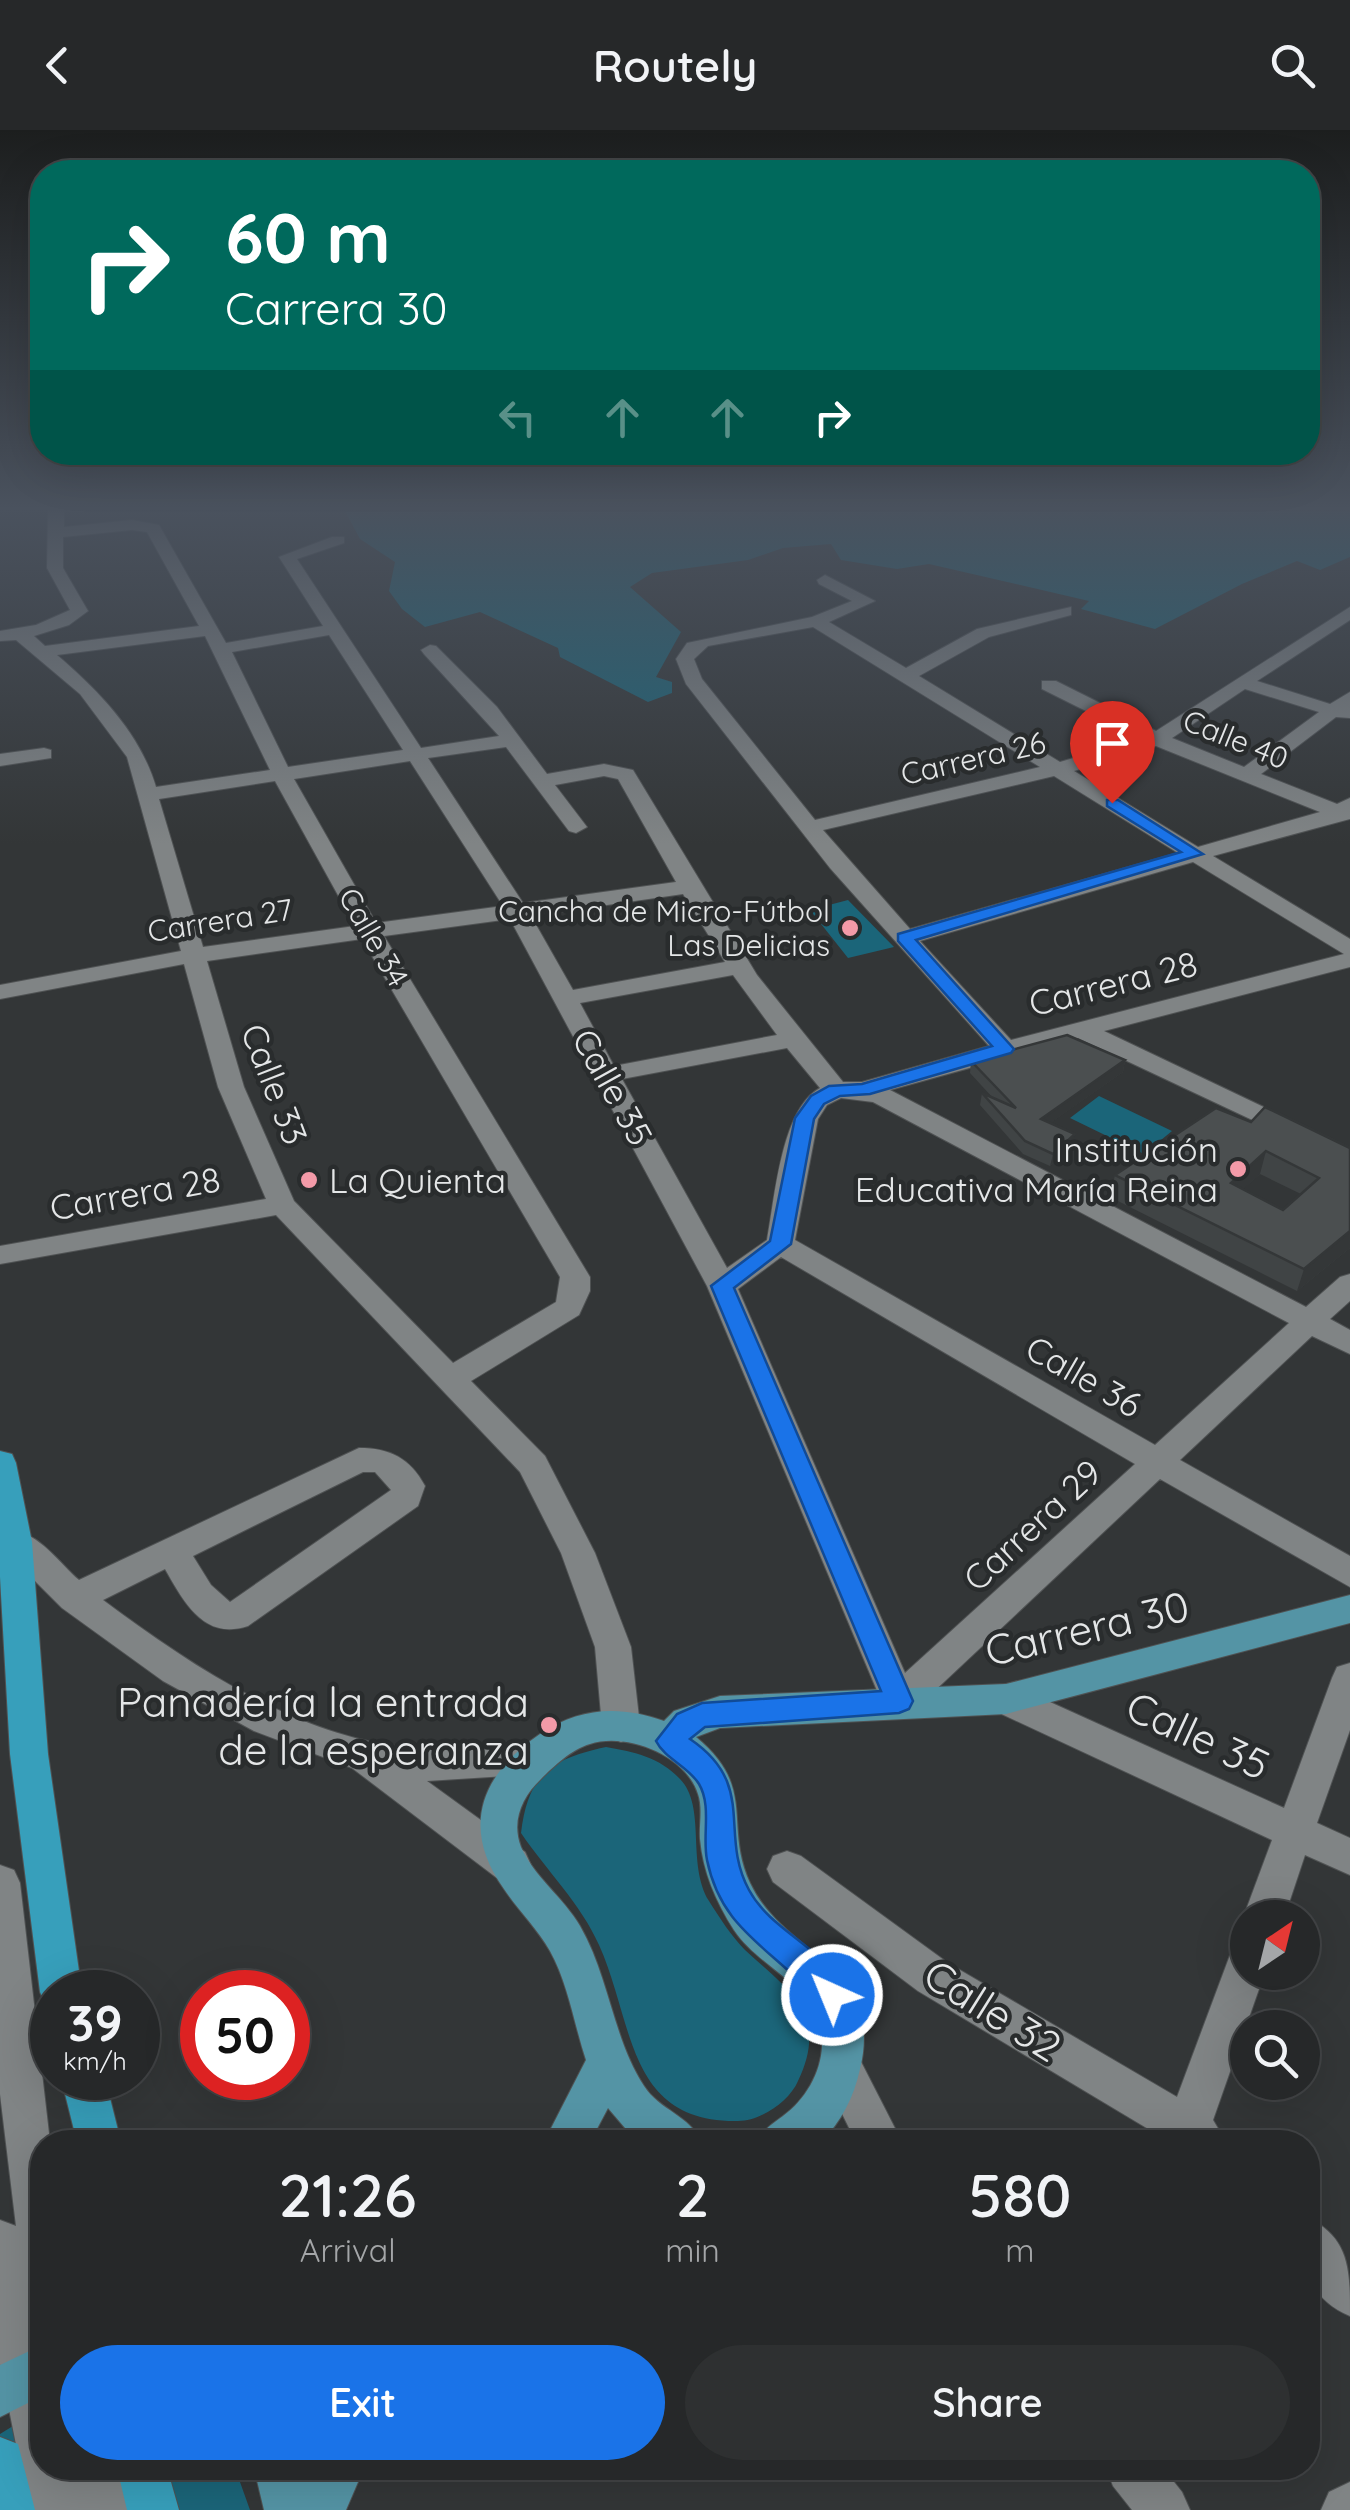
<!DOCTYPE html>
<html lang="en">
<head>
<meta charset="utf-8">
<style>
	body { margin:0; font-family:Quicksand,sans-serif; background:#2e3031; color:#f1f3f6; height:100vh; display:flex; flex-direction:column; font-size:38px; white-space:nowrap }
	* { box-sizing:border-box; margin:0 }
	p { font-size:32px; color:#a4a6a8 }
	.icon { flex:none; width:55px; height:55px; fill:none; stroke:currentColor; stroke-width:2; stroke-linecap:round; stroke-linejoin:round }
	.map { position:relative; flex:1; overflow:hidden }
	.side { position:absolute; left:30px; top:2000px; width:1290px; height:350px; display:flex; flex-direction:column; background:#262829; border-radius:40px; box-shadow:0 10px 40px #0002,0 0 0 2px #424446 }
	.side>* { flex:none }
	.banner { position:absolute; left:30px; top:30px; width:1290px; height:305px; border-radius:40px; box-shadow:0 10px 40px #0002,0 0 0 2px #424446; background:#00695c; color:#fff; overflow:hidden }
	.needle { width:65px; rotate:35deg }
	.buttons { position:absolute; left:1230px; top:1770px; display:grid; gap:20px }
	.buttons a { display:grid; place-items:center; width:90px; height:90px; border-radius:50%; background:#262829; box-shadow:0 10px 40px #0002,0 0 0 2px #424446; font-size:50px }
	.speed { position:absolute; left:30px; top:1840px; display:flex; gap:20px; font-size:50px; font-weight:700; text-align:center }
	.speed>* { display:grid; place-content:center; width:130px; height:130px; border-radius:50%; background:#262829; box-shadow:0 10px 40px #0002,0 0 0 2px #424446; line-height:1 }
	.speed small { font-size:25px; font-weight:400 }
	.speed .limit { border:15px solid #d22; background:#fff; color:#111 }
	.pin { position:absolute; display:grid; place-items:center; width:85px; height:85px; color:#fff; margin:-102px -42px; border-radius:50% 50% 50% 0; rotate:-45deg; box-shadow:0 0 10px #0007 }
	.pin .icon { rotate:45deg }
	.me { position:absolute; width:110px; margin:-55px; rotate:316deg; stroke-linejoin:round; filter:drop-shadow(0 0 8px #0008) }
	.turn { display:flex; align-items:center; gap:35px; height:210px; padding:0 30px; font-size:45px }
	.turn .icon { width:130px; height:130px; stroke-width:2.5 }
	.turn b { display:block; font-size:70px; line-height:85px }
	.lanes { display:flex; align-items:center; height:95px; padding:0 30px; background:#0003; justify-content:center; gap:50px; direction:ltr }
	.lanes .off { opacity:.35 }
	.eta { display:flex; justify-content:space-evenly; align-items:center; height:170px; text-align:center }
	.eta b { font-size:60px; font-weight:600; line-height:70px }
	.action { display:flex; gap:20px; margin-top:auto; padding:20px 30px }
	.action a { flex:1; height:115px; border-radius:60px; background:#1a73e8; color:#fff; font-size:40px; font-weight:600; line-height:115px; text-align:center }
	.action a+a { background:#2e3031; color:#f1f3f6 }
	header { display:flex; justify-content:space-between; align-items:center; height:130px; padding:0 30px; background:#262829; font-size:45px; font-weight:600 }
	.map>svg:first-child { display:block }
	.green { fill:#1b6579 }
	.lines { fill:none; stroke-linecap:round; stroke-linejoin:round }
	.minor-casing { stroke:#4f5253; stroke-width:2 }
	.major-casing { stroke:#4f5253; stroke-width:2 }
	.highway-casing { stroke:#4f5253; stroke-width:2 }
	.minor { fill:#808485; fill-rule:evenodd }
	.major { fill:#5494a5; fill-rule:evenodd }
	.highway { fill:#379fbb; fill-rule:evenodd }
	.wall { fill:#404445; fill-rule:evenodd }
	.shaded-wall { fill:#343738 }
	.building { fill:#4b4f50; stroke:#343738; stroke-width:2.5; fill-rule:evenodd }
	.route { fill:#1a73e8; stroke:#114b97; stroke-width:2.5 }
	.poi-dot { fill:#f39aa8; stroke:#292c2d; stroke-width:4 }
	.labels { text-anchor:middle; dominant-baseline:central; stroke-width:9; stroke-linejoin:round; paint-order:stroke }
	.far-street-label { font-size:30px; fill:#e4e6e7; stroke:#292c2d }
	.far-poi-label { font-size:30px; fill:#e4e6e7; stroke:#292c2d; text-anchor:end }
	.street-label { font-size:35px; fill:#e4e6e7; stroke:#292c2d }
	.poi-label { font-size:35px; fill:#e4e6e7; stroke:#292c2d; text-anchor:end }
	.near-street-label { font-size:42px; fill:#e4e6e7; stroke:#292c2d }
	.near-poi-label { font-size:42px; fill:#e4e6e7; stroke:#292c2d; text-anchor:end }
</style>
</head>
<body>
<header><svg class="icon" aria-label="back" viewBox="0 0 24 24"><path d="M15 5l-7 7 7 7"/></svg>Routely<svg class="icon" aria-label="search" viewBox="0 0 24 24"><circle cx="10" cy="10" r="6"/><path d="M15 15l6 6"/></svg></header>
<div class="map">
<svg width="1350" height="2380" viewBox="0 0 1350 2380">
	<rect width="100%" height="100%" fill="#333637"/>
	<!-- green -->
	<path class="green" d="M 345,381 L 1350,381 L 1350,427 L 1320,440 L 1297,431 L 1242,454 L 1155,499 L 1081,479 L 1089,471 L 929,434 L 897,439 L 841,430 L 831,414 L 783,418 L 748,430 L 652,443 L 630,457 L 681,502 L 656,547 L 672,552 L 672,563 L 648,572 L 560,527 L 558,518 L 480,482 L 425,497 L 402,479 L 389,461 L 395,432 L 360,409 Z
		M 848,770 L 894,817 L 848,828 L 810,780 Z
		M 1099,966 L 1172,1001 L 1144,1024 L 1070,988 Z
		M 606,1617 C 635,1622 659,1627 680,1649 C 707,1677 686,1733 709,1771 C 719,1787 732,1807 745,1820 C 788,1860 830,1884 798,1951 C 789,1972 760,1991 738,1991 C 626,1993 634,1892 599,1815 C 581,1774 546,1740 521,1703 C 528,1645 550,1629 606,1617 Z
		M 42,2278 L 42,2338 L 235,2338 L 250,2380 L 0,2380 L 0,2304 Z"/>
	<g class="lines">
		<defs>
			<path id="minor" d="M 48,381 L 64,381 L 64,397 L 132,390 L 159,395 L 226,513 L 323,496 L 279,427 L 332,407 L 344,407 L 344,413 L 297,429 L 421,618 L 499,606 L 424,524 L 421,520 L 430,515 L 436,516 L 497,577 L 547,644 L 604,634 L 633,640 L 757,845 L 843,952 L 862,952 L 989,916 L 830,738 L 686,554 L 676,529 L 687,513 L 812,487 L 852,471 L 819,454 L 817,450 L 825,445 L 875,471 L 829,492 L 906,538 L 977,499 L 1071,477 L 1071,485 L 989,507 L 919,546 L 1060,632 L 1140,608 L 1042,559 L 1042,551 L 1056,551 L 1156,601 L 1350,477 L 1350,490 L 1257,551 L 1330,574 L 1350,562 L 1350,588 L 1336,587 L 1261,644 L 1337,674 L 1350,668 L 1350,689 L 1213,726 L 1350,809 L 1350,837 L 1104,901 L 1350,1018 L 1350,1036 L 1078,908 L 890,960 L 1306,1177 L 1340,1147 L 1350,1144 L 1350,1171 L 1330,1189 L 1350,1200 L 1350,1224 L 1312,1206 L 1180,1330 L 1350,1426 L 1350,1457 L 1160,1349 L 912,1582 L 899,1586 L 886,1582 L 707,1156 L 510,789 L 384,806 L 590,1147 L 590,1161 L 579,1185 L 471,1251 L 545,1326 L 595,1423 L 631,1517 L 640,1596 L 634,1607 L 621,1612 L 608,1607 L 602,1596 L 595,1517 L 561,1423 L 520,1342 L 276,1085 L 0,1134 L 0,1116 L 266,1069 L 218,957 L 184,834 L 0,869 L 0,855 L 181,821 L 127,627 L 80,564 L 16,510 L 0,511 L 0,501 L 36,495 L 70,480 L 47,438 ZM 132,400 L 147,402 L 199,496 L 45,516 L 34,506 L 69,495 L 88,481 L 63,438 L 63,407 ZM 813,497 L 1040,637 L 815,690 L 702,549 L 694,529 L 708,516 ZM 329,505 L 403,620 L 288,637 L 232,522 ZM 205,506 L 270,640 L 156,657 C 140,603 99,561 57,525 ZM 1245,559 L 1319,582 L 1244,637 L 1172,608 ZM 1156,616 L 1320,682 L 1198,717 L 1074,641 ZM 506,617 L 569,701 L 576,703 L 587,697 L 555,655 L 604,646 L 618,649 L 676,752 L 523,773 L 428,628 ZM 410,631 L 503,776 L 376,793 L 294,649 ZM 1054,646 L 1178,723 L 910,799 L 823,700 ZM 275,651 L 355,796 L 203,817 L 159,669 ZM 1193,732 L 1344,824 L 1011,910 L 920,811 ZM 683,764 L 725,832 L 573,860 L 531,786 ZM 362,809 L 560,1147 L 556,1172 L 453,1233 L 294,1071 L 244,957 L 207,831 ZM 733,845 L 777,905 L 614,936 L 580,873 ZM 787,918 L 820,958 C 781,979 775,1068 767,1110 L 727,1138 L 622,949 ZM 841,968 L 873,972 L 1289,1193 L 1155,1315 L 795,1110 L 818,989 L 827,975 ZM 781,1127 L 1135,1334 L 905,1543 L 738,1159 Z
				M 44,618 L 51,620 L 51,628 L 0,636 L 0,624 Z
				M 359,1318 C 390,1318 410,1328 425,1356 L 418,1376 L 248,1496 C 204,1511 184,1472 165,1439 L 103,1470 C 189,1534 294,1605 404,1617 C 444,1621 520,1606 549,1616 L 555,1628 L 549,1640 L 536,1644 L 427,1651 L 525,1722 L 531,1735 L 525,1748 L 511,1753 L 497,1748 L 352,1638 L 254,1601 L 163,1551 L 62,1478 L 0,1416 L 3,1403 C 32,1393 58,1432 79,1450 ZM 363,1342 L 375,1342 L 391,1360 L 230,1472 L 211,1455 L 193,1426 Z
				M 1350,1533 L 1350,1600 L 1317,1693 L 1350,1708 L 1350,1745 L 1305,1725 L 1284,1788 L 1248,1788 L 1248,1799 L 1243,1788 L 1272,1710 L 993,1580 L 988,1569 L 993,1558 L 1006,1554 L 1019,1558 L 1284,1678 L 1332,1548 L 1337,1537 Z
				M 787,1721 L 801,1726 L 948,1833 L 1177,1967 L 1233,1817 L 1248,1812 L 1248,1842 L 1265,1842 L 1213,1990 L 1226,2012 L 1170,2012 L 918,1861 L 773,1752 L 767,1739 L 773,1726 Z
				M 0,1735 L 14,1740 L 20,1753 L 50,2012 L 42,2012 L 42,2145 L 29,2140 L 42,2204 L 42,2338 L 121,2338 L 133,2380 L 81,2380 L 76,2361 L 81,2380 L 29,2380 L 0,2234 L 0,2090 L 16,2096 L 0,1964 Z
				M 841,1916 L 856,1922 L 902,2012 L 856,2012 L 819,1937 L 826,1922 Z
				M 1308,2088 C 1350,2108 1350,2141 1350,2186 C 1303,2166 1305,2132 1308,2088 Z
				M 1106,2338 L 1163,2338 L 1182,2362 L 1190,2380 L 1132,2380 L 1113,2356 Z
				M 1350,2352 L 1350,2380 L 1321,2380 L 1329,2362 Z"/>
			<path id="major" d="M 1350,1465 L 1350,1493 L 1006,1584 L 720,1598 L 696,1607 C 758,1658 723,1694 750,1753 C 784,1826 885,1835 860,1939 C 854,1967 841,1992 821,2012 L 759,2012 C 765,1997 770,1996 783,1986 C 805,1970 821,1943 822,1916 C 826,1859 761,1841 734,1800 C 716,1772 703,1742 700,1709 C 699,1694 703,1678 698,1664 C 686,1625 626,1602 590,1614 C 572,1619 554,1636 541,1649 C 522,1667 511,1691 521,1717 C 534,1747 564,1768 580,1796 C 609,1846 613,1909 644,1956 C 659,1980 691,1986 701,2012 L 637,2012 L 608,1978 L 590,2012 L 544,2012 L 586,1930 C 574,1894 568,1853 550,1821 C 537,1798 518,1780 504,1759 C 460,1698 481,1644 540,1604 C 580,1577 620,1575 664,1591 L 674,1581 L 720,1566 L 1006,1554 Z
				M 42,2215 L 42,2266 L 0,2287 L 0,2235 Z
				M 254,2338 L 304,2338 L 307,2350 L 313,2338 L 364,2338 L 346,2380 L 264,2380 Z"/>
			<path id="highway" d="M 0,1321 L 12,1324 L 16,1333 L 32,1412 L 48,1624 L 82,1862 L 52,1862 L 52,1879 L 46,1876 L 40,1862 L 10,1624 L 0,1447 Z
				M 61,1948 L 105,1948 L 121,2012 L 77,2012 Z
				M 0,2307 L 18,2314 L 35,2380 L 0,2380 Z
				M 117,2338 L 167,2338 L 179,2380 L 127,2380 Z"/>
		</defs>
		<!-- minor casing -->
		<use href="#minor" class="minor-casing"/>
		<!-- major casing -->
		<use href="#major" class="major-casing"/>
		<!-- highway casing -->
		<use href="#highway" class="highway-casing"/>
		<!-- minor -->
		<use href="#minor" class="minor"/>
		<!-- major -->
		<use href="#major" class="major"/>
		<!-- highway -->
		<use href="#highway" class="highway"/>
	</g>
	<!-- wall -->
	<path class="wall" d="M 1125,930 L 1123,942 L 1050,993 L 1072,1016 L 1050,1036 L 1023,1024 L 980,975 L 982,963 L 993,968 L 970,943 L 971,931 Z
		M 1251,992 L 1350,1018 L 1350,1118 L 1297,1161 L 1110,1067 L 1115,1045 ZM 1260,1044 L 1301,1064 L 1283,1080 L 1243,1059 Z"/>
	<!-- shaded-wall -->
	<path class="shaded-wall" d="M 1125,930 L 1123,942 L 1039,1001 L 1041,989 Z
		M 1075,1004 L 1072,1016 L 1050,1036 L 1053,1024 Z
		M 1266,1021 L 1260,1044 L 1225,1076 L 1231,1053 Z
		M 1350,1101 L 1350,1118 L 1297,1161 L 1304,1139 Z"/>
	<!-- building -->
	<path class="building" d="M 1067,905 L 1125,930 L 1041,989 L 1075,1004 L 1053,1024 L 1025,1011 L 982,963 L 1016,978 L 971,931 Z
		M 1265,977 L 1350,1018 L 1350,1101 L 1304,1139 L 1115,1045 L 1216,978 L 1251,992 ZM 1266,1021 L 1319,1048 L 1283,1080 L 1231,1053 Z"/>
	<!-- sky -->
	<linearGradient id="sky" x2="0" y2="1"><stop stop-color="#1c1e1e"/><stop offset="0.53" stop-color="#4a525e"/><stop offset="1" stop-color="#4a525e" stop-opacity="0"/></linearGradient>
	<rect width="1350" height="714" fill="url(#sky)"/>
	<!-- route -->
	<path class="route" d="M 1107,670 L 1118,670 L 1203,724 L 916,810 L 1014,919 L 1011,923 L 870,964 L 840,966 L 824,974 L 814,989 L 791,1114 L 734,1158 L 913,1571 L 909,1579 L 899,1583 L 705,1597 L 690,1609 C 758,1655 718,1703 749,1760 C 772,1803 829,1819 848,1865 L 844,1876 L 832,1880 C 815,1873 807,1857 793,1845 C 753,1808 719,1788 707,1730 C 702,1706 712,1676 699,1654 C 688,1636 665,1629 656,1611 L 677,1584 L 702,1573 L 881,1561 L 711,1156 L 770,1111 L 795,988 L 811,966 L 829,956 L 862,954 L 992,916 L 898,811 L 898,804 L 1181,722 L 1107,676 Z"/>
	<!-- markers -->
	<g class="poi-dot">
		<circle cx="850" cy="798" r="10"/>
		<circle cx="1238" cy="1039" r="10"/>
		<circle cx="309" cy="1050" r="10"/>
		<circle cx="549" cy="1595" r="10"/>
	</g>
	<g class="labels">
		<!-- far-street labels -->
		<g class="far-street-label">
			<text transform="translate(1236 609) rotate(22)">Calle 40</text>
			<text transform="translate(973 628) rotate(-13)">Carrera 26</text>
			<text transform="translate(220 790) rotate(-9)">Carrera 27</text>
			<text transform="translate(374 807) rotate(60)">Calle 34</text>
		</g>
		<!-- far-poi labels -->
		<g class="far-poi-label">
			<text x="830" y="781">Cancha de Micro-Fútbol<tspan x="830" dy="34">Las Delicias</tspan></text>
		</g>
		<!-- street labels -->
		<g class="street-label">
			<text transform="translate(1113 853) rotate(-14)">Carrera 28</text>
			<text transform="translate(275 954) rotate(69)">Calle 33</text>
			<text transform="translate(613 957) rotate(61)">Calle 35</text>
			<text transform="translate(135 1063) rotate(-10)">Carrera 28</text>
			<text transform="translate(1084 1246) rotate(30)">Calle 36</text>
			<text transform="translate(1032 1395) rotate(-43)">Carrera 29</text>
		</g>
		<!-- poi labels -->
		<g class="poi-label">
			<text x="1218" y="1019">Institución<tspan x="1218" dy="40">Educativa María Reina</tspan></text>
			<text x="329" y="1050" text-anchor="start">La Quienta</text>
		</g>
		<!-- near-street labels -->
		<g class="near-street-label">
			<text transform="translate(1087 1498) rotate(-13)">Carrera 30</text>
			<text transform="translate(1198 1605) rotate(25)">Calle 35</text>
			<text transform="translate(993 1880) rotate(32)">Calle 32</text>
		</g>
		<!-- near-poi labels -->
		<g class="near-poi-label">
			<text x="529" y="1571">Panadería la entrada<tspan x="529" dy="48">de la esperanza</tspan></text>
		</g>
	</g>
</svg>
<div class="buttons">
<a><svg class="needle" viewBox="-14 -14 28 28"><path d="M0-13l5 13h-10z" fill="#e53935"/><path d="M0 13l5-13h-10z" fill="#a4a6a8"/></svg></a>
<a><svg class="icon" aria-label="search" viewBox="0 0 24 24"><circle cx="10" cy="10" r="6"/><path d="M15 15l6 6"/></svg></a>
</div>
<div class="speed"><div>39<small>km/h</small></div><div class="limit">50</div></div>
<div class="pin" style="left:1112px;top:673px;background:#d93025"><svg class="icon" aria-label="arrive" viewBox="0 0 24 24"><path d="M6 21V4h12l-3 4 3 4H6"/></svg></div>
<svg class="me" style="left:832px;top:1865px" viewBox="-20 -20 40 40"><circle r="17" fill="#1a73e8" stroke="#fff" stroke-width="3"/><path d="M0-11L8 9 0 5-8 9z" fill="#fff"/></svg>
<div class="banner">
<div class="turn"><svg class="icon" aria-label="right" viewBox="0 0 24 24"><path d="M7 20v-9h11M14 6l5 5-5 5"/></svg><div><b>60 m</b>Carrera 30</div></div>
<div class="lanes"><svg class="icon off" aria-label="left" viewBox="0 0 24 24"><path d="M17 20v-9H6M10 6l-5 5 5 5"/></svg><svg class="icon off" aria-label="ahead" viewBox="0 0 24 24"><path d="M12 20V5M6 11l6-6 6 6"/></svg><svg class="icon off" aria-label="ahead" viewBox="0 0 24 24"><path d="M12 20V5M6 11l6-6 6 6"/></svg><svg class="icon" aria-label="right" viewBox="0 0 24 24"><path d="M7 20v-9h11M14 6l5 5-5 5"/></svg></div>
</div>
<section class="side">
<div class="eta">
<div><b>21:26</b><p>Arrival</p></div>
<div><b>2</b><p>min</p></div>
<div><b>580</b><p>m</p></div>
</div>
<div class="action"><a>Exit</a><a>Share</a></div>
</section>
</div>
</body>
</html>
